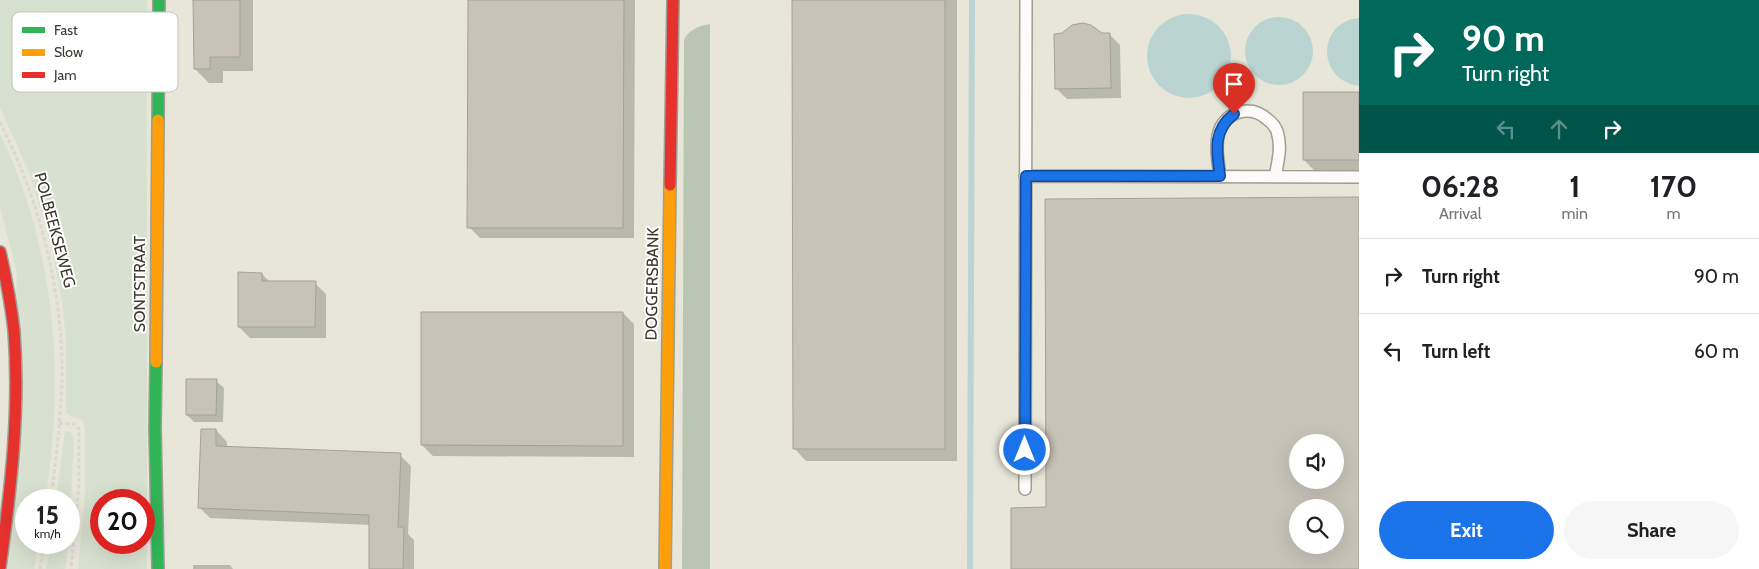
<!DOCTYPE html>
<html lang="en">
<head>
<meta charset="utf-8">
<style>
	body { margin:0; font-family:Cabin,sans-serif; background:#f6f6f6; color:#202124; height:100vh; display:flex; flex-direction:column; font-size:19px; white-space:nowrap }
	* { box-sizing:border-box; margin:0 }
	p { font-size:16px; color:#757577 }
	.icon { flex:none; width:28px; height:28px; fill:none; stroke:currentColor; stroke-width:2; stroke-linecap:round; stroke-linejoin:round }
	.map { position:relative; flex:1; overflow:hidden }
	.details { display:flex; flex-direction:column; background:#fff; width:400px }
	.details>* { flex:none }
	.top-card { background:#00695c; color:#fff; overflow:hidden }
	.tools { position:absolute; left:1289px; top:434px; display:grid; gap:10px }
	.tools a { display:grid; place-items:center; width:55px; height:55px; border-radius:50%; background:#fff; box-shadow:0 5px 20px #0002; font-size:25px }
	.speed { position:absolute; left:15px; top:489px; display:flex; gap:10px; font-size:25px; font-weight:700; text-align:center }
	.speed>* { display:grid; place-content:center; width:65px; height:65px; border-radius:50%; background:#fff; box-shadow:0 5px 20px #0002; line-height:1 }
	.speed small { font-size:12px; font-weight:400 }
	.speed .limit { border:8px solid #d22; background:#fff; color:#111 }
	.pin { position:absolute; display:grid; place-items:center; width:42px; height:42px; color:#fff; margin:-51px -21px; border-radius:50% 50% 50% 0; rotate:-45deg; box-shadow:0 0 5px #0007 }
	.pin .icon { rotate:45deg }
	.me { position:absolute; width:55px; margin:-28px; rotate:0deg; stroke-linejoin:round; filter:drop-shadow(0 0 4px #0008) }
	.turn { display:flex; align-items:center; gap:18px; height:105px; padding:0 20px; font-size:22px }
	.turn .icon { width:65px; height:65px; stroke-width:2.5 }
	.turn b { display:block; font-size:35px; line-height:42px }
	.lanes { display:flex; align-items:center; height:48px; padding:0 20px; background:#0003; justify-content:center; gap:25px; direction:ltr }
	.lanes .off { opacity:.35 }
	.eta { display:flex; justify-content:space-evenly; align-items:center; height:85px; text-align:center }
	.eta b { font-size:30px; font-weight:700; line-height:35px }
	.primary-button { display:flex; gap:10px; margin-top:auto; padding:10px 20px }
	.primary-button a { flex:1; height:58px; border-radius:30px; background:#1a73e8; color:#fff; font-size:20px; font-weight:700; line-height:58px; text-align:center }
	.primary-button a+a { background:#f6f6f6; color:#202124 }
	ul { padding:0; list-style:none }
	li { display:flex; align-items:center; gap:15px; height:75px; padding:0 20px; border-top:1px solid #e0e0e0 }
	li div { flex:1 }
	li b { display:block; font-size:19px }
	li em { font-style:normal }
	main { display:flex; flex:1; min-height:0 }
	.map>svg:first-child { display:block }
	.green { fill:#d8e1d0; fill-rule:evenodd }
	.forest { fill:#bbc6b2 }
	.water { fill:#bad4d2 }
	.shadow { fill:#0003; fill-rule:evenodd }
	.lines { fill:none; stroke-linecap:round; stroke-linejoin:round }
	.stream { stroke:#bad4d2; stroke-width:6 }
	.building { fill:#c8c3b9; stroke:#a4a198; fill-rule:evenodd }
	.lane-casing { stroke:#9f9d94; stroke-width:14 }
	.fast-casing { stroke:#9f9d94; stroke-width:14 }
	.slow-casing { stroke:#9f9d94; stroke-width:14 }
	.jam-casing { stroke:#9f9d94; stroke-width:14 }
	.path { stroke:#d9d8d5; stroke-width:3; stroke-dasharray:4 2.5; stroke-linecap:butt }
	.lane { stroke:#fcfbf9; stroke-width:11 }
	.fast { stroke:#30b455; stroke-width:11 }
	.slow { stroke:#ff9f0a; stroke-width:11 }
	.jam { stroke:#e5322d; stroke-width:11 }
	.route-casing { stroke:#114b97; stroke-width:12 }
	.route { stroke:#1a73e8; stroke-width:9 }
	.labels { text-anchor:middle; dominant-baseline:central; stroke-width:4; stroke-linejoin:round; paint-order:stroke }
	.street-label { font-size:16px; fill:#3a382f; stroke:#fff }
	.key { fill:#fff; stroke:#c4c3c1; stroke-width:1 }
	.key-label { font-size:14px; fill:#3a382f }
</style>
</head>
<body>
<main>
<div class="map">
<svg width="1359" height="569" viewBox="0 0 1359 569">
	<rect width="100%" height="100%" fill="#e8e6d9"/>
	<!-- green -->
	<path class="green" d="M 0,0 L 147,0 L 147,569 L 78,569 L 85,494 L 85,429 C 83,414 75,421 66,413 L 66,341 L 63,308 L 51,243 L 29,172 L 0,107 ZM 101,500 L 144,500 L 144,542 L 101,542 Z
		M 0,134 C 55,247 66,377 45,500 L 26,500 L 26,542 L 38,543 L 34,569 L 7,569 L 17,272 L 0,208 Z
		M 65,431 C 71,431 72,434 74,440 L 69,534 L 69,500 L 56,500 Z
		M 51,543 L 68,543 L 65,569 L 46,569 Z"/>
	<!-- forest -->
	<path class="forest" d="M 710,24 L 710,569 L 682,569 L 684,40 C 689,29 699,26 710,24 Z"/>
	<!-- water -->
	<path class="water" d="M1147 56a42 42 0 1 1 84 0a42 42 0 1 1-84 0Z
		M1245 51a34 34 0 1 1 68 0a34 34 0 1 1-68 0Z
		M 1359,18 L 1359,86 C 1316,80 1317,22 1359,18 Z"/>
	<!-- shadow -->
	<path class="shadow" d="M 194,0 L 253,0 L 253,71 L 223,71 L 223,83 L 209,83 L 195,69 Z
		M 469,0 L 635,0 L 634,238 L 480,238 L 469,227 Z
		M 794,0 L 957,0 L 957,461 L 806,461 L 794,448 Z
		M 1109,34 L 1120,45 L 1121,98 L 1067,99 L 1056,88 Z
		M 1359,93 L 1359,170 L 1314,170 L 1304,160 Z
		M 1359,199 L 1359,569 L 1013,569 L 1048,509 ZM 1298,442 L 1335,442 L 1335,480 L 1298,480 ZM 1298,508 L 1335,508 L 1335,545 L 1298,545 Z
		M 262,274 L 271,283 L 315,283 L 326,294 L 326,338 L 250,338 L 239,327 Z
		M 623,313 L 634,324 L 634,457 L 433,456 L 422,445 Z
		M 216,381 L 224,388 L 223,422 L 194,422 L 187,415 Z
		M 216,430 L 227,442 L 227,448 L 400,455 L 411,466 L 408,534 L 414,540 L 414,569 L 370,569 L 371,525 L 210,518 L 199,507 Z
		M 193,565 L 230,565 L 233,569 L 193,569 Z"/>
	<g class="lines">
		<!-- stream -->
		<path class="stream" d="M 970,569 L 972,0"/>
	</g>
	<!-- building -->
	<path class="building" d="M 193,0 L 240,0 L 240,57 L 210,57 L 210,69 L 194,69 Z
		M 468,0 L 624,0 L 623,228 L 467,228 Z
		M 792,0 L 945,0 L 945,449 L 793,449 Z
		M 1083,23 L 1091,25 L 1102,33 L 1110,33 L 1111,88 L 1055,89 L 1054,34 L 1062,33 L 1072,25 Z
		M 1303,92 L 1359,92 L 1359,160 L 1303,160 Z
		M 1359,197 L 1359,569 L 1011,569 L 1011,508 L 1046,507 L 1045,199 ZM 1298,442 L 1335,442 L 1335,480 L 1298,480 ZM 1298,508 L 1335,508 L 1335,545 L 1298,545 Z
		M 238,272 L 262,273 L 262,281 L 316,281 L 315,327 L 238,327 Z
		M 421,312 L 623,312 L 623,446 L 421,445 Z
		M 186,379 L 217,379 L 216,415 L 186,415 Z
		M 201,429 L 216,429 L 216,446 L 401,453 L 398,527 L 404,527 L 403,569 L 369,569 L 369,515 L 198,508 Z"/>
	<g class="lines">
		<defs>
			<path id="lane" d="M 1025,176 L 1359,177
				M 1220,177 C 1218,161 1214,141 1221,127 C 1231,109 1253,106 1267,119 C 1271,122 1275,126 1277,131 C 1282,147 1278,161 1275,177
				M 1025,489 L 1026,0"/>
			<path id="fast" d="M 158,120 L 159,0
				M 156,362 L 155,428 L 158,569"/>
			<path id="slow" d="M 156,362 L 158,120
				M 665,569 L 670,185"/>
			<path id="jam" d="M 670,185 L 673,0
				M 0,252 C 6,278 11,304 14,331 C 20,410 11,489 0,567"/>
		</defs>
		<!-- lane casing -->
		<use href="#lane" class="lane-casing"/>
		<!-- fast casing -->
		<use href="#fast" class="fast-casing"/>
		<!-- slow casing -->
		<use href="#slow" class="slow-casing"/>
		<!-- jam casing -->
		<use href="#jam" class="jam-casing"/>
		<!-- path -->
		<path class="path" d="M 0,122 C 38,197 61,283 62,367 C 62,412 56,456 51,500
			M 59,423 L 75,424 L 79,429 L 79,484 L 71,569
			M 40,569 L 44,542"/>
		<!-- lane -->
		<use href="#lane" class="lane"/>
		<!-- fast -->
		<use href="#fast" class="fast"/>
		<!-- slow -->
		<use href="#slow" class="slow"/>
		<!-- jam -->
		<use href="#jam" class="jam"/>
	</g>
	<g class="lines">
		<defs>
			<path id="route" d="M 1025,450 L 1026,176 L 1220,176 C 1217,152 1212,131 1234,114"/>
		</defs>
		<!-- route casing -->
		<use href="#route" class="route-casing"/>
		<!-- route -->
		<use href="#route" class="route"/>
	</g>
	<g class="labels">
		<!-- street labels -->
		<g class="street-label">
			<text transform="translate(55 230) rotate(75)">POLBEEKSEWEG</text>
			<text transform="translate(139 284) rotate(-90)">SONTSTRAAT</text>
			<text transform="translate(652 284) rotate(-89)">DOGGERSBANK</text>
		</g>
	</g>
	<!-- legend -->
	<rect x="12" y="12" width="166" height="80" rx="8" class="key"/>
	<rect x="22" y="27" width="23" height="6" fill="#30b455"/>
	<rect x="22" y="49" width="23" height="7" fill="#ff9f0a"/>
	<rect x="22" y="72" width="23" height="6" fill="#e5322d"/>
	<g class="key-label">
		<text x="54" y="35">Fast</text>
		<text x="54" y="57">Slow</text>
		<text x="54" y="80">Jam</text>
	</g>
</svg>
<div class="tools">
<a><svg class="icon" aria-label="sound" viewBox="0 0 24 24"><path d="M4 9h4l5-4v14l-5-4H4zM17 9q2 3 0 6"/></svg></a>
<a><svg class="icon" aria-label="search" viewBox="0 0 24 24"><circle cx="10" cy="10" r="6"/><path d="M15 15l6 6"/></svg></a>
</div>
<div class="speed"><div>15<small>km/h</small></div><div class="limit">20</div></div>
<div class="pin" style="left:1234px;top:114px;background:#d93025"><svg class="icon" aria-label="arrive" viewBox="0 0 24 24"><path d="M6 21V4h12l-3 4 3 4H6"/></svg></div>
<svg class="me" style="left:1025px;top:450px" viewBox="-20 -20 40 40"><circle r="17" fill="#1a73e8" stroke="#fff" stroke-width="3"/><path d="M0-11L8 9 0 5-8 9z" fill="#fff"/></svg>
</div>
<section class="details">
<div class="top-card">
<div class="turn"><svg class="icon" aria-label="right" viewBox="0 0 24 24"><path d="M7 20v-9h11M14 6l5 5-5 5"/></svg><div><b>90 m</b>Turn right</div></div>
<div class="lanes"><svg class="icon off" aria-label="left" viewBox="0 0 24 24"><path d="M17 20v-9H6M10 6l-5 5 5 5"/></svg><svg class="icon off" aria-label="ahead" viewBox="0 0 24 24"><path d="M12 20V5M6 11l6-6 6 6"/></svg><svg class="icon" aria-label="right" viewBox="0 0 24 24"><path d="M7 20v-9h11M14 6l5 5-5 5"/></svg></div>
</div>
<div class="eta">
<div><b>06:28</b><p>Arrival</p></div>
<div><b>1</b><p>min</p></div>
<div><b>170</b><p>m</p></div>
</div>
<ul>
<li><svg class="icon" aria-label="right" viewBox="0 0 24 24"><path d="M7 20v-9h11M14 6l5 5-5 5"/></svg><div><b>Turn right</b></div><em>90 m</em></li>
<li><svg class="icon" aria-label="left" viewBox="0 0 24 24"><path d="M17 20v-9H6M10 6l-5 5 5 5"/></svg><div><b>Turn left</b></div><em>60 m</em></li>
</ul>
<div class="primary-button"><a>Exit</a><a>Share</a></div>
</section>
</main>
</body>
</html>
